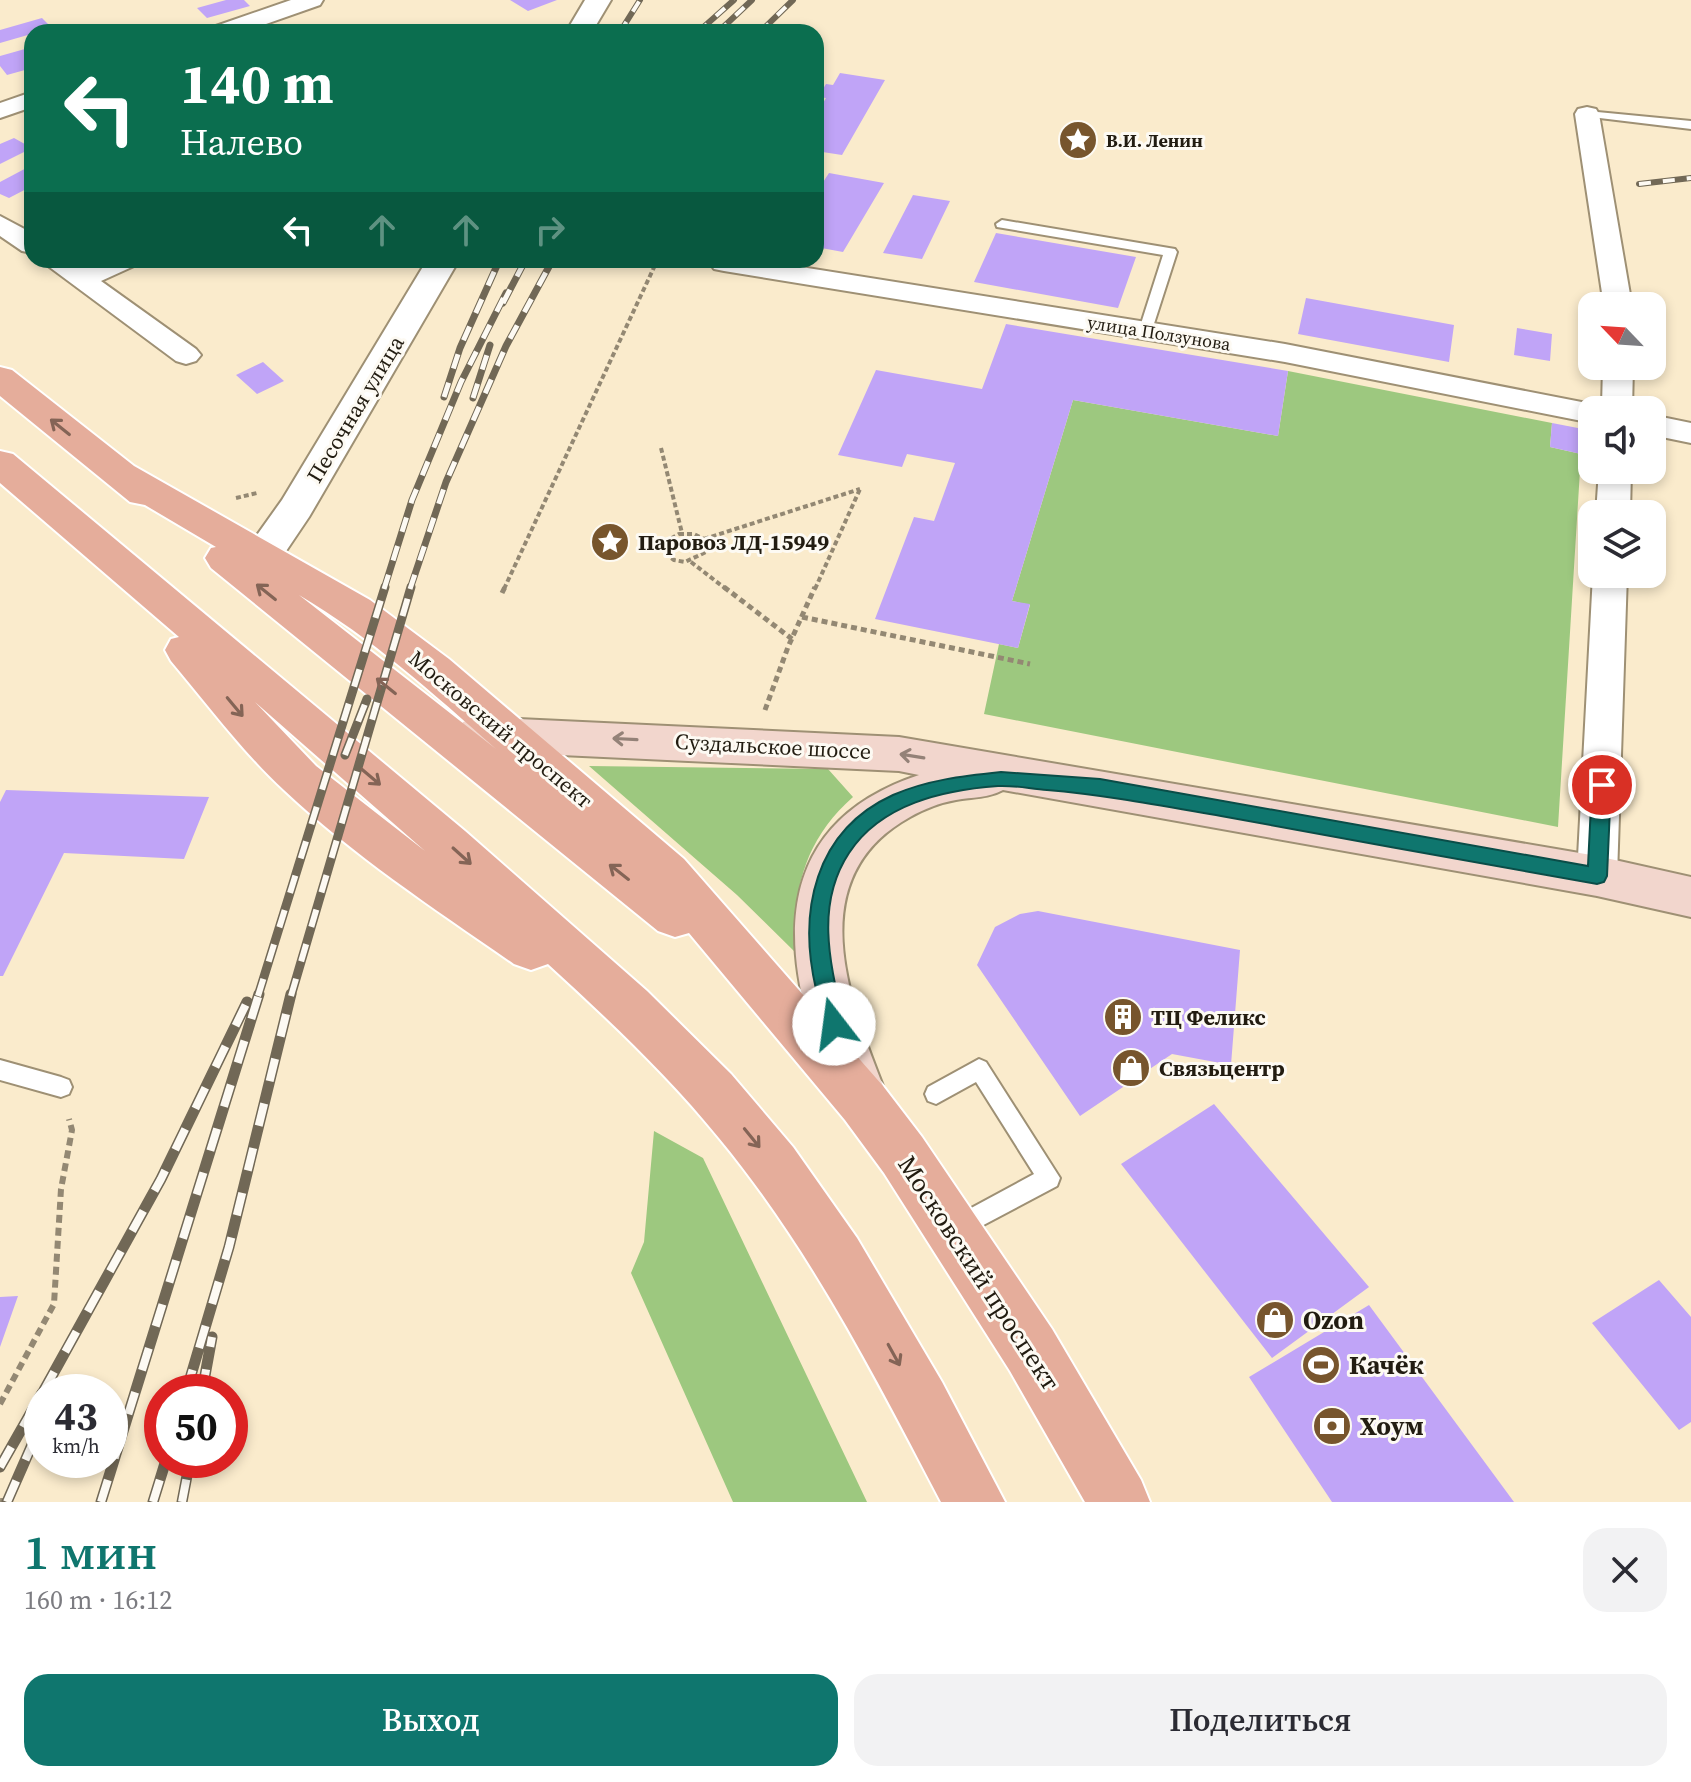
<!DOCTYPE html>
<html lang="ru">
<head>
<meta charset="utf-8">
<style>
	body { margin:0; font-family:"Source Serif 4",serif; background:#f2f2f3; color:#2b2b33; height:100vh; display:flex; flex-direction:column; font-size:30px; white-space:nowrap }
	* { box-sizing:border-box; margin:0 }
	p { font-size:26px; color:#7c7c81 }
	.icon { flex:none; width:44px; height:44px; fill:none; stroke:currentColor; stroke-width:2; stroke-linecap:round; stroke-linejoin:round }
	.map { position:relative; height:1502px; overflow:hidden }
	.side { display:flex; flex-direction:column; background:#fff; flex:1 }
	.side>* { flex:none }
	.guide { position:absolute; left:24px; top:24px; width:800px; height:244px; border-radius:24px; box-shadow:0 4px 12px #0003; background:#0b6e4f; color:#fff; overflow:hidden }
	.needle { width:52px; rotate:295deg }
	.controls { position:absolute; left:1578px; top:292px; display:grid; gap:16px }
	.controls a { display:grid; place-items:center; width:88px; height:88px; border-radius:16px; background:#fff; box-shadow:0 4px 12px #0003; font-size:40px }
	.speed { position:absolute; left:24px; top:1374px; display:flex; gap:16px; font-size:40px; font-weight:700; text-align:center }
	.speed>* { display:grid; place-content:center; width:104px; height:104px; border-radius:50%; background:#fff; box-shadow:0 4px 12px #0003; line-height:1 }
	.speed small { font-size:20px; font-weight:400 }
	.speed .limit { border:12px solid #d22; background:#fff; color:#111 }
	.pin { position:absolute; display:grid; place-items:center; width:68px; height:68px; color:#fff; margin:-34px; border:4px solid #fff; border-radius:50%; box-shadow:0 2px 8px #0007 }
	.me { position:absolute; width:88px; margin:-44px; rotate:345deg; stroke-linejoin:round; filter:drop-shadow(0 0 6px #0008) }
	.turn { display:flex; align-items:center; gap:28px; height:168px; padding:0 24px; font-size:36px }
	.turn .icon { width:104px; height:104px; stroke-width:2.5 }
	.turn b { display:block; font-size:56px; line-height:68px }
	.lanes { display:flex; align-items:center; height:76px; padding:0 24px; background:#0003; justify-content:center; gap:40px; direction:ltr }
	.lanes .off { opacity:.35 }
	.round { display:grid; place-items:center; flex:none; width:84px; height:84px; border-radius:24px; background:#f2f2f3 }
	.headline { display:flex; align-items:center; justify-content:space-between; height:136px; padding:0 24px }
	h1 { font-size:48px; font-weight:600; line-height:60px; color:#0f766e }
	.button { display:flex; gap:16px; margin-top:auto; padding:16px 24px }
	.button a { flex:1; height:92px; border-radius:24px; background:#0f766e; color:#fff; font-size:32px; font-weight:600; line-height:92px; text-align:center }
	.button a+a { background:#f2f2f3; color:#2b2b33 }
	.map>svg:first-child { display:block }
	.green { fill:#9dc87f }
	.building { fill:#c0a4f7 }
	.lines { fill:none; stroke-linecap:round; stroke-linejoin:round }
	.service-casing { stroke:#9e9074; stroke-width:4 }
	.minor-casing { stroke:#9e9074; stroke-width:4 }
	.tertiary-casing { stroke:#9e9074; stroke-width:4 }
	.secondary-casing { stroke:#9e9074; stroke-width:4 }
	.primary-casing { stroke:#fff; stroke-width:4 }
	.path-far2 { stroke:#938873; stroke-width:4; stroke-dasharray:5 3; stroke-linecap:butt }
	.path-far1 { stroke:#938873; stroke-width:5; stroke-dasharray:6 4; stroke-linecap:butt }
	.path { stroke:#938873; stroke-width:6; stroke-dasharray:8 5; stroke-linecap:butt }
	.service { fill:#fff; fill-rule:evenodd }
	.minor { fill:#fff; fill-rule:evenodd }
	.tertiary { fill:#fff; fill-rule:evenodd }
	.secondary { fill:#f2d6cd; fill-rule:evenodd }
	.primary { fill:#e5ad9b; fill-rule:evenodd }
	.rail-far3-casing { stroke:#716856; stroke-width:6 }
	.rail-far2-casing { stroke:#716856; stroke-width:7 }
	.rail-far1-casing { stroke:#716856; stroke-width:9 }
	.rail-casing { stroke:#716856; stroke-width:11 }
	.rail-far3 { stroke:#fdfaf3; stroke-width:4; stroke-dasharray:12; stroke-linecap:butt }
	.rail-far2 { stroke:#fdfaf3; stroke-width:5; stroke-dasharray:15; stroke-linecap:butt }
	.rail-far1 { stroke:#fdfaf3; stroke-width:6; stroke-dasharray:18; stroke-linecap:butt }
	.rail { stroke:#fdfaf3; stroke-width:8; stroke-dasharray:23; stroke-linecap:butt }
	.oneway { stroke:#846456 }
	.oneway2 { stroke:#948278 }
	.route { fill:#0f766e; stroke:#0a4d48; stroke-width:2 }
	.labels { text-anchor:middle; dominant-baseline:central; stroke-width:6; stroke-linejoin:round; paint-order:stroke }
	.far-poi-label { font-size:18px; font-weight:bold; fill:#221c11; stroke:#fdfaf3; text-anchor:start }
	.far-street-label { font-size:18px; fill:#221c11; stroke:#fdfaf3 }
	.street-label { font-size:22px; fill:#221c11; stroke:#fdfaf3 }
	.poi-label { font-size:22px; font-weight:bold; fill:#221c11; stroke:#fdfaf3; text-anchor:start }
	.near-street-label { font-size:26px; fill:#221c11; stroke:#fdfaf3 }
	.near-poi-label { font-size:26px; font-weight:bold; fill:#221c11; stroke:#fdfaf3; text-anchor:start }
</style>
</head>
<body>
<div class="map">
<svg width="1691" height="1502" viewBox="0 0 1691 1502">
	<rect width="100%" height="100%" fill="#faebcc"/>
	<!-- green -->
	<path class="green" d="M 1288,371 L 1552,423 L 1550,447 L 1581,454 L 1558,827 L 984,714 L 999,644 L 1018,648 L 1030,605 L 1012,601 L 1073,400 L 1278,436 Z
		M 589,766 L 828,769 L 853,797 C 805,839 790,893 798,955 L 737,895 Z
		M 654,1131 L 703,1158 L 867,1502 L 733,1502 L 631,1273 L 644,1242 Z"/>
	<!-- building -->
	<path class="building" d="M 226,0 L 244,0 L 250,6 L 207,18 L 197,8 Z
		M 510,0 L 557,0 L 528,11 Z
		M 42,18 L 52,28 L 0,43 L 0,30 Z
		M 32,47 L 32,68 L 7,75 L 0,66 L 0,56 Z
		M 840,73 L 885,80 L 842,155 L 816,151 L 816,115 L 826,98 L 818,97 L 826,84 L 833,85 Z
		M 14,138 L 32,148 L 0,164 L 0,144 Z
		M 32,165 L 32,186 L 9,198 L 0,194 L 0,182 Z
		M 829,173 L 884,183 L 843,252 L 816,247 L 816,193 Z
		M 913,195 L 950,201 L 922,259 L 883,253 Z
		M 996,233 L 1136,257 L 1118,308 L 974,282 Z
		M 1306,298 L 1454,325 L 1449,362 L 1298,334 Z
		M 1006,324 L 1288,371 L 1278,436 L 1073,400 L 1012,601 L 1030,604 L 1018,648 L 875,619 L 914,517 L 934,521 L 955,463 L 907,454 L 902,467 L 838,455 L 876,370 L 982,389 Z
		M 1517,328 L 1552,334 L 1550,361 L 1514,355 Z
		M 263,362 L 284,381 L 257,394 L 236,375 Z
		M 1552,423 L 1583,429 L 1581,454 L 1550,447 Z
		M 6,790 L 209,797 L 184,859 L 64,853 L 3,976 L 0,976 L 0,802 Z
		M 1038,911 L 1240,950 L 1231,1065 L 1172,1054 L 1080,1116 L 977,965 L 995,927 L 1020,914 Z
		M 1214,1104 L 1369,1287 L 1272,1358 L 1121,1164 Z
		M 1659,1280 L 1691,1317 L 1691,1422 L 1679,1430 L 1592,1323 Z
		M 18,1296 L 0,1347 L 0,1297 Z
		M 1369,1305 L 1514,1502 L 1332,1502 L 1249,1377 Z"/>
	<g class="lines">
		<defs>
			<path id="service" d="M 1587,111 L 1691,121 L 1691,129 L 1583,116 L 1581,114 Z
				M 1002,220 L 1175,249 L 1177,252 L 1151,333 L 1141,333 L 1139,330 L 1163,255 L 997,227 L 996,224 Z
				M 979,1059 L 986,1062 L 1060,1178 L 1057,1186 L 957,1239 L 949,1236 L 946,1228 L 949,1220 L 1034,1174 L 976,1082 L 936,1104 L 928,1101 L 925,1094 L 928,1087 Z
				M 0,1060 L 61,1077 L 69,1080 L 72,1087 L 69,1094 L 61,1097 L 0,1080 Z"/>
			<path id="minor" d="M 291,0 L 323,0 L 320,5 L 243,32 L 210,32 L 213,27 Z
				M 32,92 L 32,107 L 0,118 L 0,103 Z
				M 1587,107 L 1596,109 L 1599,114 L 1632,306 L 1604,306 L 1575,114 L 1578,109 Z
				M 0,216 L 32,233 L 32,253 L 22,251 L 0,236 Z
				M 40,260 L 72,260 L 84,268 L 101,260 L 138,260 L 134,266 L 101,281 L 196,349 L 201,355 L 196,361 L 186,364 L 176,361 Z
				M 712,260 L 757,260 L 1285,344 L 1602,406 L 1603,366 L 1633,366 L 1632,410 L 1592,410 L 1592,423 L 1285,362 L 724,271 L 714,269 L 710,263 Z
				M 1652,415 L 1691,423 L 1691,443 L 1652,435 Z
				M 1599,470 L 1631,470 L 1630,514 L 1596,514 Z
				M 1593,574 L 1627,574 L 1617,876 L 1611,888 L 1597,893 L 1583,888 L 1577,876 Z"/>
			<path id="tertiary" d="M 585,0 L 611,0 L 592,32 L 566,32 Z
				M 427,260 L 459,260 L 309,517 L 276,566 L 262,570 L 248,566 L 242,556 L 282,500 Z"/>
			<path id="secondary" d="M 478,717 L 899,737 L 1597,856 L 1691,877 L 1691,917 L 1597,896 L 1003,790 C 989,798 972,797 956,800 C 939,803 924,809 910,817 C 800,878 849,1000 885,1091 L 877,1108 L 859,1115 L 841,1108 C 783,980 753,830 919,775 L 899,771 L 478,751 L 463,746 L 456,734 L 463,722 Z"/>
			<path id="primary" d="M 0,367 L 12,370 L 134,466 L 370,600 L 449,659 L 684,859 L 883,1086 L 922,1137 L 1052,1329 L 1141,1480 L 1150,1502 L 1085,1502 L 1010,1371 L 884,1173 L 845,1120 L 689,933 L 675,937 L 658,931 L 211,568 L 205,558 L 211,548 L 216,547 L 145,505 L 130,502 L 0,396 ZM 299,595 C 372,638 433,693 496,749 Z
				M 0,451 L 13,454 L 465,831 L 647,991 L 731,1074 L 793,1147 L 857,1238 L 942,1382 L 1005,1502 L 941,1502 C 875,1376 810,1248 719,1138 C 668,1075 608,1019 548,964 L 531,970 L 514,964 C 435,909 354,856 284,790 C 242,751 208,705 171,661 L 165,650 L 171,639 L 179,637 L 0,483 ZM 255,702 L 425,851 L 316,766 Z"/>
		</defs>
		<!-- service casing -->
		<use href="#service" class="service-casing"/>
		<!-- minor casing -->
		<use href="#minor" class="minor-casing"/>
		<!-- tertiary casing -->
		<use href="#tertiary" class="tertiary-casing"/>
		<!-- secondary casing -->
		<use href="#secondary" class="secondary-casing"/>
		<!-- primary casing -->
		<use href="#primary" class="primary-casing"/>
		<!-- path-far2 -->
		<path class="path-far2" d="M 661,448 L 682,533
			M 236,498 L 257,493
			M 679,534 L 694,534 L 704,539 L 706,552 L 685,562 L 674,560 L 664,553 L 665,542 Z
			M 704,539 L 860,489
			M 691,562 L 726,589
			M 504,589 L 657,261
			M 815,589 L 860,489"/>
		<!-- path-far1 -->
		<path class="path-far1" d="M 724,587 L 792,639
			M 502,593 L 505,587
			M 802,617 L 1030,664
			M 765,710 L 788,647 L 815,587"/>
		<!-- path -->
		<path class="path" d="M 0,1404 L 54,1304 L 61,1189 L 72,1130 L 69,1119
			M 0,1501 L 13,1502"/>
		<!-- service -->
		<use href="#service" class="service"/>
		<!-- minor -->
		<use href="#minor" class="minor"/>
		<!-- tertiary -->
		<use href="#tertiary" class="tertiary"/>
		<!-- secondary -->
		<use href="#secondary" class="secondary"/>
		<!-- primary -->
		<use href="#primary" class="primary"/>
		<defs>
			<path id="rail-far3" d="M 620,32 L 640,0
				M 698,32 L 734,0
				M 718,32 L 752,0
				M 760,32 L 793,0
				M 1639,184 L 1691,178"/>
			<path id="rail-far2" d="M 503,303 L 525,261
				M 444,397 L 460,348 L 499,261
				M 473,398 L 490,345
				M 384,589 L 412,500 L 461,382 L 506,293
				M 410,589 L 446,482 L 506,346 L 552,261"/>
			<path id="rail-far1" d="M 345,755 L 367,699
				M 258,996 L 385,587
				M 291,996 L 411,587"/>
			<path id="rail" d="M 43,1392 L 161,1179 L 247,1002
				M 186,1392 L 229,1247 L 291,994
				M 202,1392 L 212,1337
				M 0,1467 L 42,1393
				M 7,1502 L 42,1422
				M 101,1502 L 259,994
				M 153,1502 L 166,1460
				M 182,1502 L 190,1460"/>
		</defs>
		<!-- rail-far3 casing -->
		<use href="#rail-far3" class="rail-far3-casing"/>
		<!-- rail-far2 casing -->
		<use href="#rail-far2" class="rail-far2-casing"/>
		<!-- rail-far1 casing -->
		<use href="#rail-far1" class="rail-far1-casing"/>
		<!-- rail casing -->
		<use href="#rail" class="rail-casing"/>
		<!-- rail-far3 -->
		<use href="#rail-far3" class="rail-far3"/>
		<!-- rail-far2 -->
		<use href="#rail-far2" class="rail-far2"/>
		<!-- rail-far1 -->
		<use href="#rail-far1" class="rail-far1"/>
		<!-- rail -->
		<use href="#rail" class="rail"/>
	</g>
	<!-- one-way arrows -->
	<defs><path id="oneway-shaft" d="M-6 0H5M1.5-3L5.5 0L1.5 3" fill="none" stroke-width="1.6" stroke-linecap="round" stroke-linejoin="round" transform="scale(2)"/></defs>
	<g class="oneway">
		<use href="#oneway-shaft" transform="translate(60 427) rotate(-141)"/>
		<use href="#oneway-shaft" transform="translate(266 592) rotate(-141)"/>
		<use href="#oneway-shaft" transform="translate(386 686) rotate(-141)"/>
		<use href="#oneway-shaft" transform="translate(235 707) rotate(50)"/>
		<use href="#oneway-shaft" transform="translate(371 777) rotate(40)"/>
		<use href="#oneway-shaft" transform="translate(462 856) rotate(42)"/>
		<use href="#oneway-shaft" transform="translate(619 872) rotate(-142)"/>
		<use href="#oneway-shaft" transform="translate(752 1138) rotate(51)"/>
		<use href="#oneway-shaft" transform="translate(894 1355) rotate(61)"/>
	</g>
	<g class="oneway2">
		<use href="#oneway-shaft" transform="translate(625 739) rotate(-177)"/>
		<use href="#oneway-shaft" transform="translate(912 756) rotate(-171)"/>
	</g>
	<!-- route -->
	<path class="route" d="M 1001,772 L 1100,779 L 1588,866 L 1592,785 L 1602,778 L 1611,785 L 1607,876 L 1604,882 L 1597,884 C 1472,862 1346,839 1221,816 C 1163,806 1106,795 1047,790 C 1031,789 1014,785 998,786 C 943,790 881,804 849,853 C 814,906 831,967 844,1024 L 841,1030 L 834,1033 L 827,1030 C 821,1017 819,1002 816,989 C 798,912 814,831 893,795 C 927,780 963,776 1001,772 Z"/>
	<!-- icons -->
	<defs>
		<symbol id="sight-disc" viewBox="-11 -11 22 22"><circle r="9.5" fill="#77552d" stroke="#fdfaf3"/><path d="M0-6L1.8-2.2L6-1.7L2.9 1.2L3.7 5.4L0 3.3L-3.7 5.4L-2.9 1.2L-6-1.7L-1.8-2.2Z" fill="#fff"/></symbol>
		<symbol id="building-disc" viewBox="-11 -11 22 22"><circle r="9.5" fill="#77552d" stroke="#fdfaf3"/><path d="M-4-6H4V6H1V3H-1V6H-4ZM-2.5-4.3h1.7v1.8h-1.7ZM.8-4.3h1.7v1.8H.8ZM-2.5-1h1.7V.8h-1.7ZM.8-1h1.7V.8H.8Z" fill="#fff"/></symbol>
		<symbol id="shop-disc" viewBox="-11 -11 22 22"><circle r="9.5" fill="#77552d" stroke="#fdfaf3"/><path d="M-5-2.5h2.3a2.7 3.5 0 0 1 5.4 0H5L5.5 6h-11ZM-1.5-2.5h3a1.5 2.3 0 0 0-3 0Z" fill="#fff"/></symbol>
		<symbol id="stadium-disc" viewBox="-11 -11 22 22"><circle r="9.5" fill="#77552d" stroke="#fdfaf3"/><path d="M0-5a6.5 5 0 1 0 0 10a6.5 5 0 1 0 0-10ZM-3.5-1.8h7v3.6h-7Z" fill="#fff"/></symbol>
		<symbol id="bank-disc" viewBox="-11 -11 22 22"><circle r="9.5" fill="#77552d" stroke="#fdfaf3"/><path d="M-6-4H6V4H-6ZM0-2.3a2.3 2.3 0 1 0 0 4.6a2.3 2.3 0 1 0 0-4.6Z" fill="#fff"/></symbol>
	</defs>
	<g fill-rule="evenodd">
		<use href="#sight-disc" x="1056" y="118" width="44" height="44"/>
		<use href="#sight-disc" x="588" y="520" width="44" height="44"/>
		<use href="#building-disc" x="1101" y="995" width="44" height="44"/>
		<use href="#shop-disc" x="1109" y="1046" width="44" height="44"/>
		<use href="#shop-disc" x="1253" y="1298" width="44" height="44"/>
		<use href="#stadium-disc" x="1299" y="1343" width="44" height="44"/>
		<use href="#bank-disc" x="1310" y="1404" width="44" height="44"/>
	</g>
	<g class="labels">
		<!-- far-poi labels -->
		<g class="far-poi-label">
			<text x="1106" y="140">В.И. Ленин</text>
		</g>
		<!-- far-street labels -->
		<g class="far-street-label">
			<text transform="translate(1159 333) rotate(9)">улица Ползунова</text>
		</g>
		<!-- street labels -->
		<g class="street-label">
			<text transform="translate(355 409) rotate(-59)">Песочная улица</text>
			<text transform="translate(501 729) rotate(40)">Московский проспект</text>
			<text transform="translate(773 746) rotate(3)">Суздальское шоссе</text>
		</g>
		<!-- poi labels -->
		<g class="poi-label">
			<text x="638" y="542">Паровоз ЛД-15949</text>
			<text x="1151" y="1017">ТЦ Феликс</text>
			<text x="1159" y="1068">Связьцентр</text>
		</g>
		<!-- near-street labels -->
		<g class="near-street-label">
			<text transform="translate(979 1273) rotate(57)">Московский проспект</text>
		</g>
		<!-- near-poi labels -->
		<g class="near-poi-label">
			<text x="1303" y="1320">Ozon</text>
			<text x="1349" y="1365">Качёк</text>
			<text x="1360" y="1426">Хоум</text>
		</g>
	</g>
</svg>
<div class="controls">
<a><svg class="needle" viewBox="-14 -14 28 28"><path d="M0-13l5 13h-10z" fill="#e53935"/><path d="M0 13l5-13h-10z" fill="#7c7c81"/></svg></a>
<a><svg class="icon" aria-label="sound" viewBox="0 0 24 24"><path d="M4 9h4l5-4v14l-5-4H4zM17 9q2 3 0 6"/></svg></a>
<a><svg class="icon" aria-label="layers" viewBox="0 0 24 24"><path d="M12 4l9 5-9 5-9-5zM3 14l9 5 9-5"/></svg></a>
</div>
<div class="speed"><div>43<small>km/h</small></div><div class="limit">50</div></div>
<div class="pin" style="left:1602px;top:785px;background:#d93025"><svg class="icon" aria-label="arrive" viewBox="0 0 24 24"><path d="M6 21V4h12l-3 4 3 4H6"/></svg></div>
<svg class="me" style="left:834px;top:1024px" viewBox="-20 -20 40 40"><circle r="19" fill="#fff"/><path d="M0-13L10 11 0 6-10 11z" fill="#0f766e"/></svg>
<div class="guide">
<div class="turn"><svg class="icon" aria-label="left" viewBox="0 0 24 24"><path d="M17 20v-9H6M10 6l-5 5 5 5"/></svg><div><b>140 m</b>Налево</div></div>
<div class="lanes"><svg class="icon" aria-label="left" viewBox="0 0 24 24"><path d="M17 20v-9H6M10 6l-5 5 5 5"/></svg><svg class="icon off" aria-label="ahead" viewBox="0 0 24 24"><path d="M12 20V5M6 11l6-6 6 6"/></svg><svg class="icon off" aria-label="ahead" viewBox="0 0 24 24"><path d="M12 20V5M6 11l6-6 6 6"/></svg><svg class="icon off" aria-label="right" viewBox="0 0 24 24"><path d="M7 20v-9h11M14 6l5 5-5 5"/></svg></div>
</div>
</div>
<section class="side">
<div class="headline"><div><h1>1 мин</h1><p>160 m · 16:12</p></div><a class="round"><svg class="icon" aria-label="close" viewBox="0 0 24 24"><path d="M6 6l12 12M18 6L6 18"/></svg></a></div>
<div class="button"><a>Выход</a><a>Поделиться</a></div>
</section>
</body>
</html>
